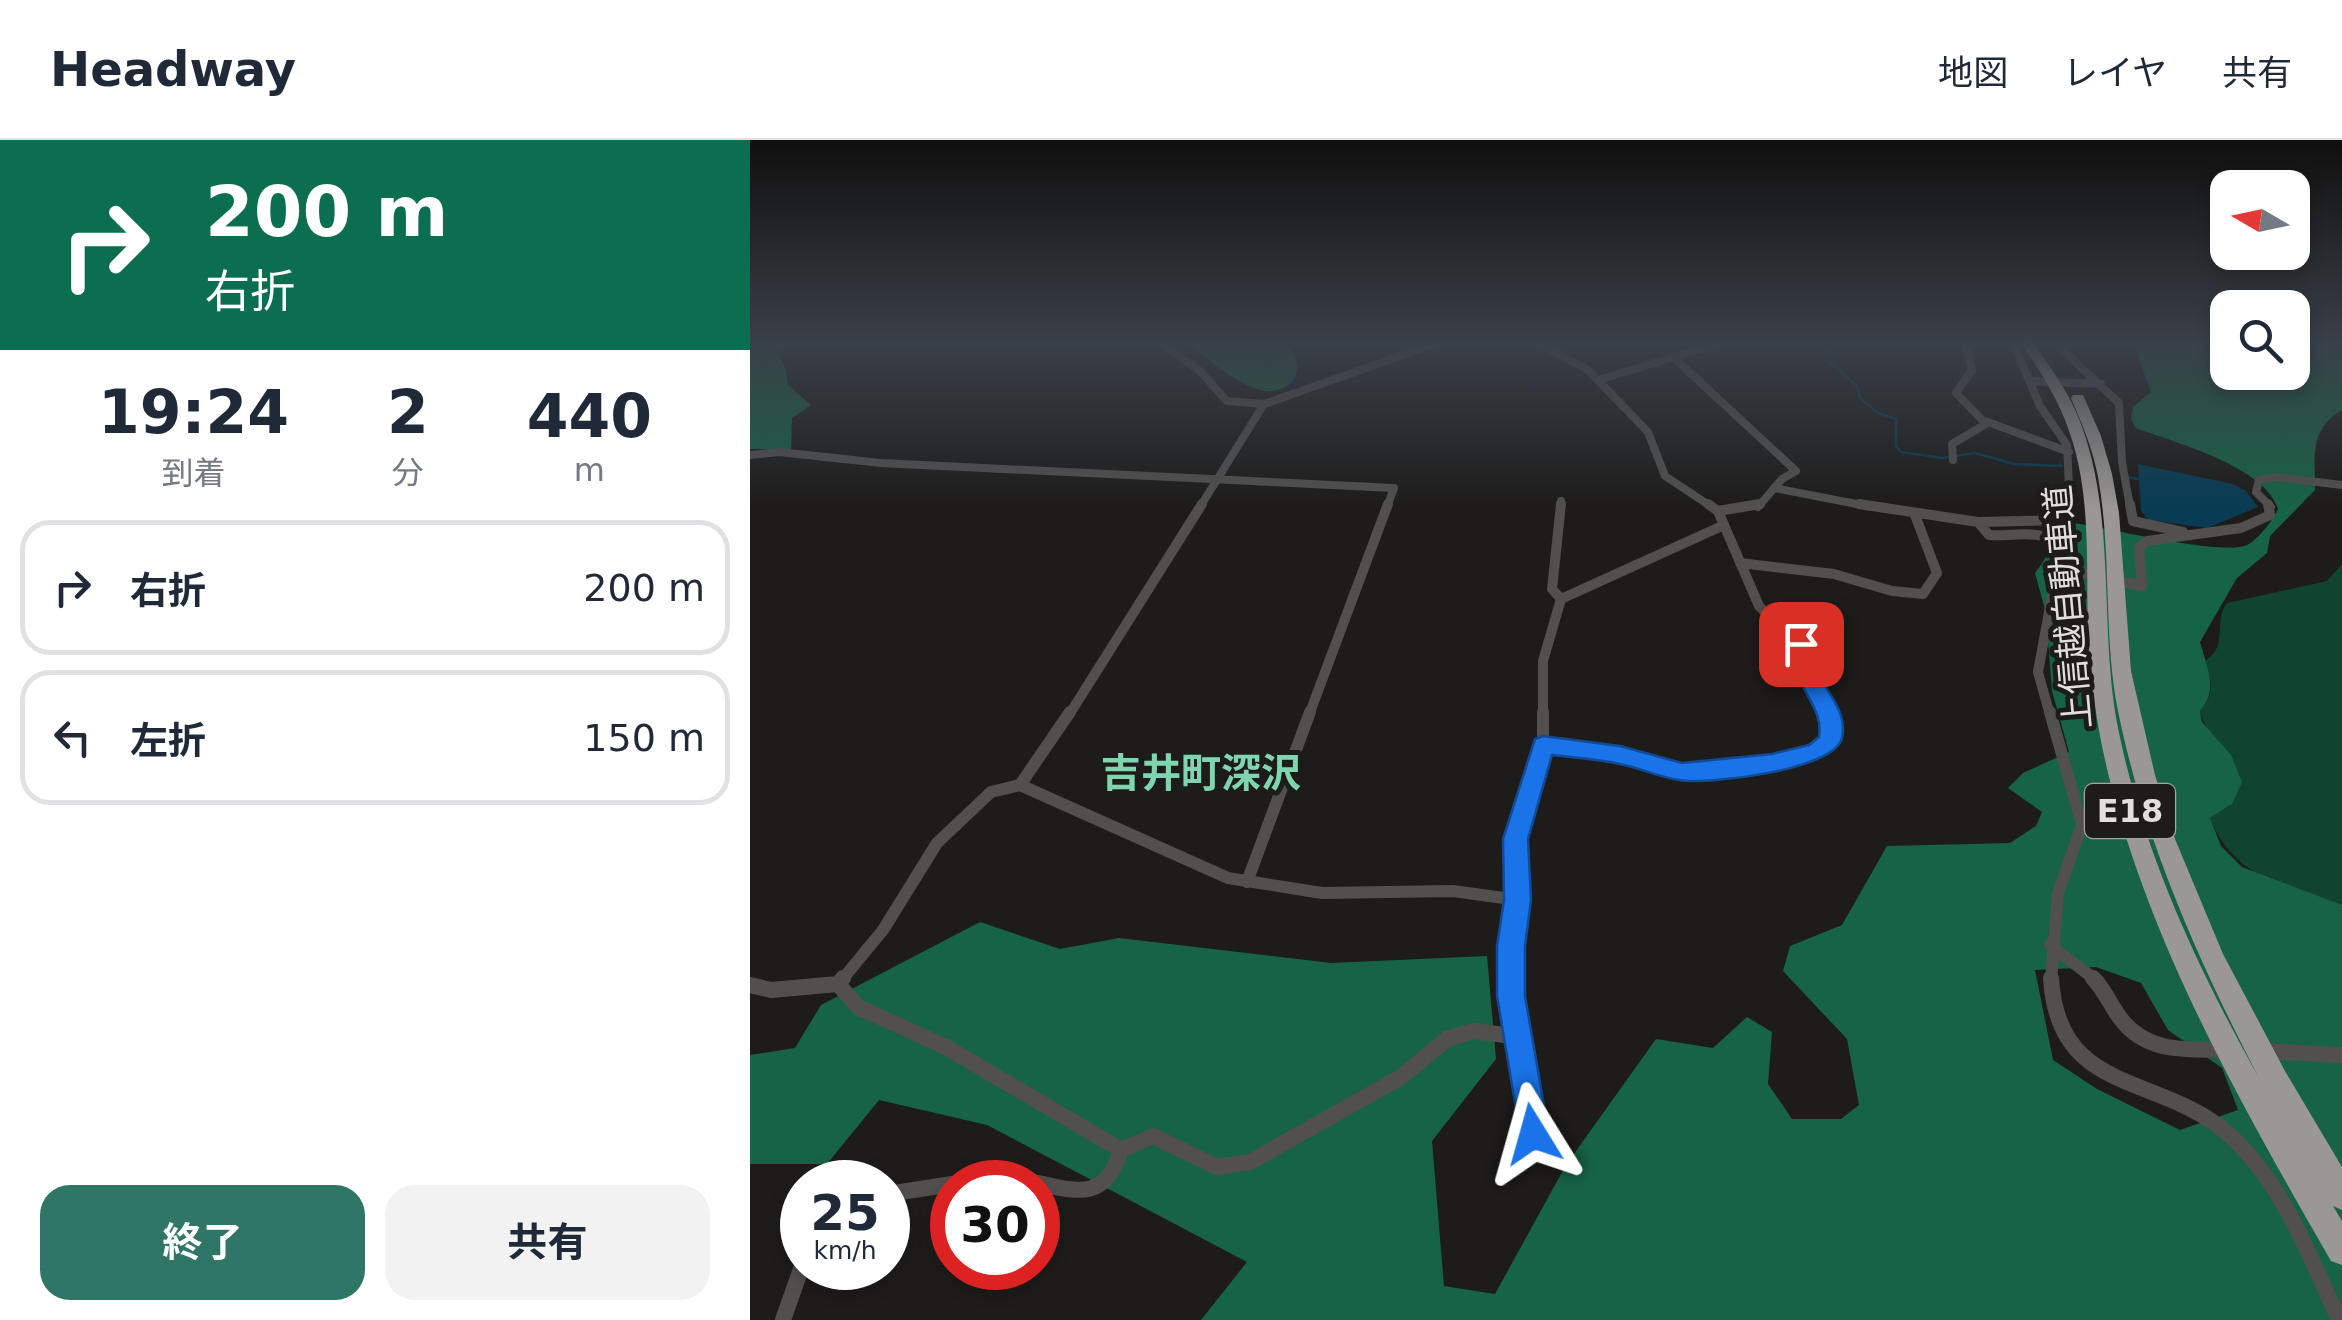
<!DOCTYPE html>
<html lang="ja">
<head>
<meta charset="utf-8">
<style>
	body { margin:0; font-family:"DejaVu Sans","Noto Sans JP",sans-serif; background:#f2f2f3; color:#1f2937; height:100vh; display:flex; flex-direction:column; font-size:38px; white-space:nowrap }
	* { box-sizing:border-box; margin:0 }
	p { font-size:32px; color:#747a83 }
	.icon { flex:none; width:55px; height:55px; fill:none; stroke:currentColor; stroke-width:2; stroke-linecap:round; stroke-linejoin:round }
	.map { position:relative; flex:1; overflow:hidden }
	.details { display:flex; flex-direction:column; background:#fff; width:750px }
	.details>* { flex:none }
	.top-card { background:#0b6e4f; color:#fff; overflow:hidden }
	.needle { width:65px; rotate:279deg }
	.fabs { position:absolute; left:1460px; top:30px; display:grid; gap:20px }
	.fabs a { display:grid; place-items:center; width:100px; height:100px; border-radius:20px; background:#fff; box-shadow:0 5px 15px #0003; font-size:50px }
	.speed { position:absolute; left:30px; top:1020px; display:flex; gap:20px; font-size:50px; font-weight:700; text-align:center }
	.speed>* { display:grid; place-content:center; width:130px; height:130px; border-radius:50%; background:#fff; box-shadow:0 5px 15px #0003; line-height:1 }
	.speed small { font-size:25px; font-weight:400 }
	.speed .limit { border:15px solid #d22; background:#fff; color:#111 }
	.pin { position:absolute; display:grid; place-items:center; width:85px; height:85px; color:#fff; margin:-42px; border-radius:20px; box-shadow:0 5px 15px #0006 }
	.me { position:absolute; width:110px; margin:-55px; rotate:352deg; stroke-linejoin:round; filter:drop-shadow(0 0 8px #0008) }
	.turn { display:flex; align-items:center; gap:35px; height:210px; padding:0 40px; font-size:45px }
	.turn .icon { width:130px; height:130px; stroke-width:2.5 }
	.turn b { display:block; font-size:70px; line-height:85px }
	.eta { display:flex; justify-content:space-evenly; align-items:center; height:170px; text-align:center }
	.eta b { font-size:60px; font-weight:700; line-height:70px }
	.action { display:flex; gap:20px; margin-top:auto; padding:20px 40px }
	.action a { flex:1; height:115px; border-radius:30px; background:#2f7666; color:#fff; font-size:40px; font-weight:700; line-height:115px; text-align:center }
	.action a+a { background:#f2f2f3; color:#1f2937 }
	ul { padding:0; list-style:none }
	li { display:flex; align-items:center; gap:30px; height:135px; margin:0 20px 15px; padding:0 20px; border:5px solid #e0e1e3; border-radius:30px }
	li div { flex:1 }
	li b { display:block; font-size:38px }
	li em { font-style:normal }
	header { display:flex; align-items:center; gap:60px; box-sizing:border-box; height:140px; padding:0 50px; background:#fff; border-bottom:2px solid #e0e1e3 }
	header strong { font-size:48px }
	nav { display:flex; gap:55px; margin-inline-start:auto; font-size:35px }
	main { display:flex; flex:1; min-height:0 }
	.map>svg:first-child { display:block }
	.green { fill:#11442f }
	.forest { fill:#176345; fill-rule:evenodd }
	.water { fill:#083c54 }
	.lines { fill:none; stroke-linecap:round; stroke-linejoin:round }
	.stream { stroke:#083c54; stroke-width:2.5 }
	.street-far3 { stroke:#51504f; stroke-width:8 }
	.street-far2 { stroke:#51504f; stroke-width:10 }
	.street-far1 { stroke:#51504f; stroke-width:12 }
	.street { stroke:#51504f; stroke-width:16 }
	.highway { fill:#9a9794; fill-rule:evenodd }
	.route { fill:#1a73e8; stroke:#114b97; stroke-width:2.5 }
	.labels { text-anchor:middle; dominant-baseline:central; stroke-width:10; stroke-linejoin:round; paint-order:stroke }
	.shield { fill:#1d1c1a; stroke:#a6a4a2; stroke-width:2.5 }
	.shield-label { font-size:32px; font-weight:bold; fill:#e0dfdd }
	.street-label { font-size:35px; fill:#e0dfdd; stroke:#1d1c1a }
	.quarter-label { font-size:40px; font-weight:bold; fill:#7ed5af; stroke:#1d1c1a }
</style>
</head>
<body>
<header>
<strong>Headway</strong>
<nav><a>地図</a><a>レイヤ</a><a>共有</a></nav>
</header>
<main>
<section class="details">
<div class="top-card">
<div class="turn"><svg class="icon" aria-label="right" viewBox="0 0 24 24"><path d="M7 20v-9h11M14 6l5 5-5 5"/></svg><div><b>200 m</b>右折</div></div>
</div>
<div class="eta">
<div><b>19:24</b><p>到着</p></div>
<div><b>2</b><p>分</p></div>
<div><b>440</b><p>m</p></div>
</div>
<ul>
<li><svg class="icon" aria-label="right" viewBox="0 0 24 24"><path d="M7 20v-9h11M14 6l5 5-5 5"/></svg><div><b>右折</b></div><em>200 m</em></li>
<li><svg class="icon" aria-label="left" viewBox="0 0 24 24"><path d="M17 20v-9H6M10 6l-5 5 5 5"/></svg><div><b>左折</b></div><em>150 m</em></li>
</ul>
<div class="action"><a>終了</a><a>共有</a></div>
</section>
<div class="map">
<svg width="1592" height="1180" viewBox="0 0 1592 1180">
	<rect width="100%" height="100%" fill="#1d1c1a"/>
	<!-- green -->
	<path class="green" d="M 1592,424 L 1592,765 L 1586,765 C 1530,742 1484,738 1460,678 L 1482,664 L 1450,571 C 1465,553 1462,542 1455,521 C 1480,505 1462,483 1477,463 L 1577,441 Z"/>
	<!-- forest -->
	<path class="forest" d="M 0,203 L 40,203 L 27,212 L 36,230 L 38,245 L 61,265 L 42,278 L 41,309 L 0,309 Z
		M 438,203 L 535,203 C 563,229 539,261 504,248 C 479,238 459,220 438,203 Z
		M 1383,203 L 1477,203 L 1478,232 L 1542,232 L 1543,203 L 1592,203 L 1592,270 C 1559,289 1565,317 1565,350 L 1520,396 L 1517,413 L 1487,438 L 1450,502 C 1457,528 1469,549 1450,571 L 1452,582 L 1481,615 L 1492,642 L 1482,664 L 1460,678 L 1471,706 L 1492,727 L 1592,765 L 1592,1180 L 451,1180 L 497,1122 L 237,985 L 129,960 L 77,1024 L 0,1024 L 0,915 L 45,908 L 71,865 L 230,782 L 310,809 L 369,798 L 581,823 L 737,816 L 746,919 L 682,1001 L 694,1146 L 745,1154 L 816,1025 L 906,899 L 963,908 L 997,877 L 1022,892 L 1018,944 L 1042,979 L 1091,979 L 1109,965 L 1097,899 L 1033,831 L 1040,806 L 1092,785 L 1137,706 L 1260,703 L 1286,686 L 1292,672 L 1258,648 L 1273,633 L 1319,612 L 1302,551 L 1296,473 L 1285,433 C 1298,417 1307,393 1324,383 C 1357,388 1472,416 1497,405 C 1508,400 1523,380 1528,369 C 1515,326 1425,303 1386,288 L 1381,279 L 1383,267 L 1401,252 ZM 1346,827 L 1391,843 L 1418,890 L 1472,928 L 1488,970 L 1430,990 L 1347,949 L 1303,920 L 1285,830 Z"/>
	<!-- water -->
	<path class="water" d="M 1388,324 L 1483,344 L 1495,350 L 1508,367 L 1457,388 L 1399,380 L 1391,371 Z"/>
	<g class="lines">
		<!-- stream -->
		<path class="stream" d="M 1075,203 L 1082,213 L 1077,220 L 1107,246 L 1110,258 L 1128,273 L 1146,279 L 1146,306 L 1151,312 L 1192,318 L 1225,313 L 1264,324 L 1312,326
			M 1377,337 L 1388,339"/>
		<!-- street-far3 -->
		<path class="street-far3" d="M 411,203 L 450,231 L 477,261 L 514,264 L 687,203
			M 788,203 L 837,229 L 898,292 L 915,336 L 962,367
			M 1263,203 L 1290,266 L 1317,305 L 1320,367
			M 1305,203 L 1369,263 L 1372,322 L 1380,367
			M 923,217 L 1046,331 L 1032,339 L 1008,367
			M 848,240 L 971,203
			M 1279,241 L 1351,244
			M 1235,281 L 1319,312
			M 0,315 L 29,312 L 131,323 L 644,348 L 637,367
			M 1203,320 L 1202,304 L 1236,284 L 1206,253 L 1222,230 L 1215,203
			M 1024,348 L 1122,367
			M 450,367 L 514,264
			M 810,367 L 811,361
			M 1521,367 L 1506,352 L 1509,340 L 1526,337 L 1592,345"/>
		<!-- street-far2 -->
		<path class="street-far2" d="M 811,364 L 802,449 L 811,459
			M 958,364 L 968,371 L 1010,364
			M 1109,364 L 1228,382 L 1315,380 L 1320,364
			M 1380,364 L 1383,381 L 1433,392
			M 968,371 L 1009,466 L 1057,514 L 1061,540 L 1079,575
			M 1228,382 L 1239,395 C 1267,397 1294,386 1314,410 L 1307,428 L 1288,532 L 1300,575
			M 990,423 L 1084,434 L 1142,451 L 1173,454 L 1187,433 L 1165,375
			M 1307,428 L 1392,446 L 1389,408 L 1397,401 L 1491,388 L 1520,375 L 1518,364
			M 319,575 L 452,364
			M 559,575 L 638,364
			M 793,575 L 793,521 L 811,459 L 972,386"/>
		<!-- street-far1 -->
		<path class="street-far1" d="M 1300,572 L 1332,685 L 1308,753 L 1301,841
			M 793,605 L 870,615 L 932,632 L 1021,623 L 1066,612 L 1080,600 L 1078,572
			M 270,645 L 320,572
			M 497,742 L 560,572
			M 1300,805 L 1347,841
			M 91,841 L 133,790 L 187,703 L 241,652 L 270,645 L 478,738 L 572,753 L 703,751 L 768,760
			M 761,841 L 761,806 L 768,760 L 766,699 L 793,605 L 793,572"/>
		<!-- street -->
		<path class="street" d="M 1301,838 C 1308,960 1415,931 1485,1000 C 1535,1049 1560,1117 1589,1180
			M 1343,838 C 1356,851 1362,870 1375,884 C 1402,914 1441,909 1478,910
			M 88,844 L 108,867 L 196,907 L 371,1010
			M 0,845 L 21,850 L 88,844 L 93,838
			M 770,897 L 783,994
			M 1511,911 L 1592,915
			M 371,1010 L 403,996 L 467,1027 L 500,1022 L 651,937 L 697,899 L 723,891 L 770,897 L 761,838
			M 216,1042 L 259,1037 L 284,1042
			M 288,1043 C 331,1053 356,1059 371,1010
			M 138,1054 L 202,1044
			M 33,1180 L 52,1126"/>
		<!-- highway -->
		<path class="highway" d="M 1271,203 L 1283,203 C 1299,225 1316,248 1327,274 C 1368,372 1348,485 1368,588 C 1393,712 1448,829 1509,938 C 1449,822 1394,700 1368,571 C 1353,494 1362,414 1348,337 C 1343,309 1332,284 1321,258 L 1323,255 L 1333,255 L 1351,296 L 1362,334 L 1369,373 L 1381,531 L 1405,635 L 1425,699 L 1473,814 L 1535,931 L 1592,1027 L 1592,1070 L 1583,1066 L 1592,1081 L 1592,1125 L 1581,1121 C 1492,966 1401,808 1358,633 C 1347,587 1340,539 1338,491 C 1336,429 1341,363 1323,303 C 1312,265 1293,235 1271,203 Z"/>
	</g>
	<!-- sky -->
	<linearGradient id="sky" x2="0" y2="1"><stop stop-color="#100f0e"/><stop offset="0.55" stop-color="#3a4049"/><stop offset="1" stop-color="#3a4049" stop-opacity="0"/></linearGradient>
	<rect width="1592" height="368" fill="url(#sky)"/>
	<!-- route -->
	<path class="route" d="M 1051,497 L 1059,500 C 1067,514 1066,528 1073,542 C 1083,560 1097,576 1092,598 C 1085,630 958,645 929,640 C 909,637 890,628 870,624 C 848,619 825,618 802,615 L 778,699 L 781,760 L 775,806 L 775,856 L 799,994 L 794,1005 L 783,1010 L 772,1005 L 747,856 L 747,806 L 754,760 L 753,699 L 785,599 L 793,596 L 870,606 L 932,623 L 1022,614 L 1059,605 L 1069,597 C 1073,571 1055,558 1049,536 C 1047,524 1047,515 1041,504 Z"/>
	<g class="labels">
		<!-- shield labels -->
		<rect class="shield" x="1335" y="644" width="90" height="54" rx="8"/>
		<g class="shield-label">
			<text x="1380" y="671">E18</text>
		</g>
		<!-- street labels -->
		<g class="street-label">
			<text transform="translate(1318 467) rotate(-95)">上信越自動車道</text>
		</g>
		<!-- quarter labels -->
		<g class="quarter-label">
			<text x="451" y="633">吉井町深沢</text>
		</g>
	</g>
</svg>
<div class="fabs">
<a><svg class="needle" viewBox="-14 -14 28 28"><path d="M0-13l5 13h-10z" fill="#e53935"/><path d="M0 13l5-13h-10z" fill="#747a83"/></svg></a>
<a><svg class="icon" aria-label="search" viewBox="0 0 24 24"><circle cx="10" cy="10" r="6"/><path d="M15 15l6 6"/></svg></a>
</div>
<div class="speed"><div>25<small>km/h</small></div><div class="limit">30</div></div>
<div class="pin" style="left:1051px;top:504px;background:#d93025"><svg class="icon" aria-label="arrive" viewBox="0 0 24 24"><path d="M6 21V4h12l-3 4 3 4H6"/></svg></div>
<svg class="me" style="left:783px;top:994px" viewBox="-20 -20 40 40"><path d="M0-17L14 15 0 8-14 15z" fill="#1a73e8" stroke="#fff" stroke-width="4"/></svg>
</div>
</main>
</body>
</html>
